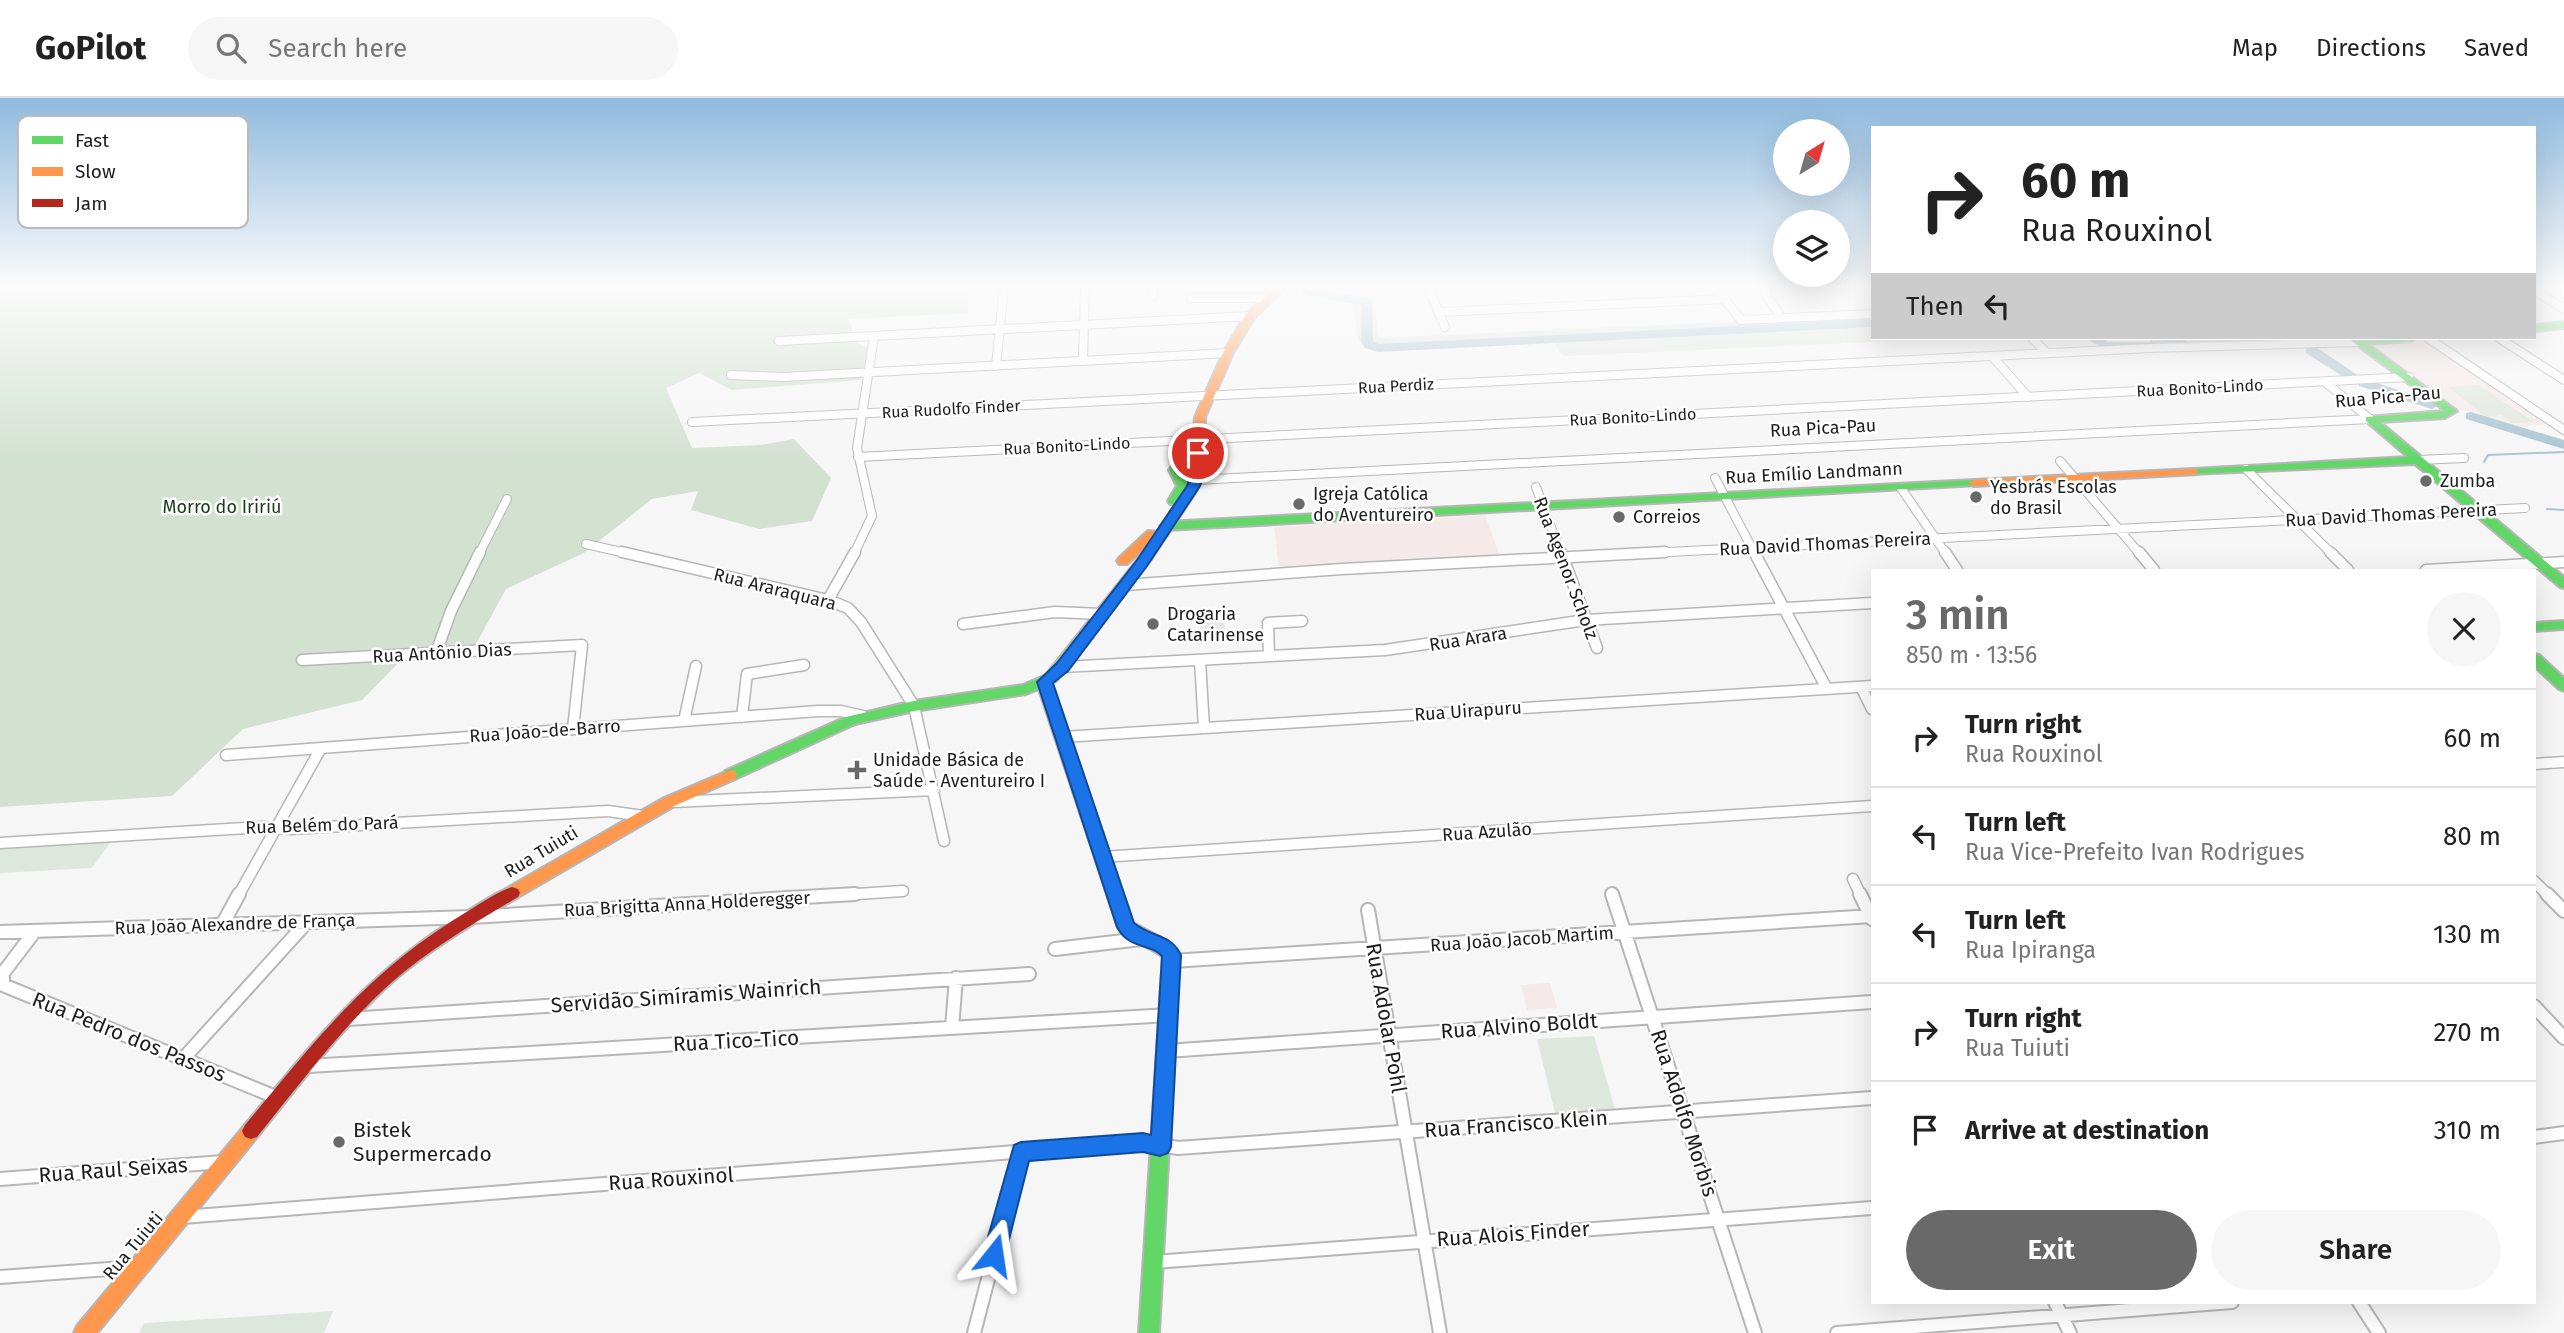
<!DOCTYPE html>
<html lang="en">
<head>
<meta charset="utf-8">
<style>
	body { margin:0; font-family:"Fira Sans",sans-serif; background:#f6f6f6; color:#222; height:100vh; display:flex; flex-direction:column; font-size:26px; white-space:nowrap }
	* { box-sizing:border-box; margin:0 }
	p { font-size:23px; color:#767676 }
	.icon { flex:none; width:38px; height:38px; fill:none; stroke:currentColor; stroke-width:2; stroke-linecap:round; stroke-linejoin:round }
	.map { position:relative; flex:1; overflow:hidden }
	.drawer { position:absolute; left:1871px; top:471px; width:665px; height:735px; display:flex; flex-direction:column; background:#fff; border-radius:0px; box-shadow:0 7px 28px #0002 }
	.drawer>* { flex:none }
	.banner { position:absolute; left:1871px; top:28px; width:665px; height:214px; border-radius:0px; box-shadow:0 7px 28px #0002; background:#fff; color:#222; overflow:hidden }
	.needle { width:46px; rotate:37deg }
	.fabs { position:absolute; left:1773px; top:21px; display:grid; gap:14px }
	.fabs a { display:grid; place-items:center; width:77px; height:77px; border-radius:50%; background:#fff; box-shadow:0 7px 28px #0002; font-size:35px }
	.pin { position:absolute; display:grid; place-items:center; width:60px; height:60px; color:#fff; margin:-30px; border:4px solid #fff; border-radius:50%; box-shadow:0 2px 7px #0007 }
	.me { position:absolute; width:77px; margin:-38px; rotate:15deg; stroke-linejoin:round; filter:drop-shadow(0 0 5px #0008) }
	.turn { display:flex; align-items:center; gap:24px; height:147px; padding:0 35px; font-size:32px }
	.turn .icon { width:91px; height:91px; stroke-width:2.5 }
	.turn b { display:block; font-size:49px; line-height:60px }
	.then { display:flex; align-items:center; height:66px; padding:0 35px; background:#0003; gap:14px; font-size:26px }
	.round { display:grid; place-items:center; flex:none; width:74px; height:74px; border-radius:37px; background:#f6f6f6 }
	.headline { display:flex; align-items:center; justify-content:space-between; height:119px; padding:0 35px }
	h1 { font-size:42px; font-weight:600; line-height:52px; color:#69696a }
	.button { display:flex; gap:14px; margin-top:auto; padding:14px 35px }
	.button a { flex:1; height:80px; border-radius:42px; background:#69696a; color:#fff; font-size:28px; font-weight:600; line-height:80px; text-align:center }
	.button a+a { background:#f6f6f6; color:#222 }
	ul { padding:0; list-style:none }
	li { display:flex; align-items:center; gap:21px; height:98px; padding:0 35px; border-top:2px solid #e0e0e0 }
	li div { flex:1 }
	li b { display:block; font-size:26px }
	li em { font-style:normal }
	header { display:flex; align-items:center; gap:42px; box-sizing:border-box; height:98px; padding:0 35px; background:#fff; border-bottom:2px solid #e0e0e0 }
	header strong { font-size:33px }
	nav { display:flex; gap:38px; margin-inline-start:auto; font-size:24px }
	.search { width:490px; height:63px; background:#f6f6f6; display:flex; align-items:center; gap:18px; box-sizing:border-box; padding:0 24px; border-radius:38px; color:#767676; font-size:26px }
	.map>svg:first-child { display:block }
	.built { fill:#e7e7ec }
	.education { fill:#f5e9e9 }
	.green { fill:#dee7dd }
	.forest { fill:#d3e1d1 }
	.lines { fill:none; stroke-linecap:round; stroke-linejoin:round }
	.stream { stroke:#a9c4d0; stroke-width:2 }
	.river { fill:#a9c4d0; fill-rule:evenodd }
	.street-far2-casing { stroke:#b6b6b7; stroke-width:10 }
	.street-far1-casing { stroke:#b6b6b7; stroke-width:13 }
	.street-casing { stroke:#b6b6b7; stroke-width:16 }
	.fast-casing { stroke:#b6b6b7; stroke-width:4 }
	.slow-casing { stroke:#b6b6b7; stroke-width:4 }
	.jam-casing { stroke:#b6b6b7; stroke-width:4 }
	.street-far2 { stroke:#fefefe; stroke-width:8 }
	.street-far1 { stroke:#fefefe; stroke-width:10 }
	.street { stroke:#fefefe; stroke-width:12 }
	.fast { fill:#63d668; fill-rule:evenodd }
	.slow { fill:#ff974d; fill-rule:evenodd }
	.jam { fill:#b3261e; fill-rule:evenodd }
	.route { fill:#1a73e8; stroke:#114b97; stroke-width:2 }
	.poi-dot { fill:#69696a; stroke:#fff; stroke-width:2.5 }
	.labels { text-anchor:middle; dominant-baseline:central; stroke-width:5; stroke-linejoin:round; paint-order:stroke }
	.far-street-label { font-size:16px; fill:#1d1d1e; stroke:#fff }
	.street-label { font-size:18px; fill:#1d1d1e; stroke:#fff }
	.poi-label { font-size:18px; fill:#1d1d1e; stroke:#fff; text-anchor:start }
	.park-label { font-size:18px; fill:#183c14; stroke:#fff }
	.near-street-label { font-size:21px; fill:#1d1d1e; stroke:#fff }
	.near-poi-label { font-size:21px; fill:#1d1d1e; stroke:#fff; text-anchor:start }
	.key { fill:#fff; stroke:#bbbbbc; stroke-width:2 }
	.key-label { font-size:19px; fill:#1d1d1e }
</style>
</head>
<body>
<header>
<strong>GoPilot</strong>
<div class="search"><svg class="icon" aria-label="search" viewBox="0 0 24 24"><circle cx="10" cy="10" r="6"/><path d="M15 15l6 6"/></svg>Search here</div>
<nav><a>Map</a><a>Directions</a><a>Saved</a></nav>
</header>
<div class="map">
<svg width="2564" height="1235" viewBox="0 0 2564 1235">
	<rect width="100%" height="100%" fill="#f6f6f7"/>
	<!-- built -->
	<path class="built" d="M 1790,189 L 1847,190 L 1853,198 L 1835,199 L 1838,203 L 1836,204 L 1843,209 L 1801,211 L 1791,195 L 1805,194 L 1793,193 Z
		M 1224,510 L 1225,537 L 1201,538 L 1200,511 Z"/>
	<!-- education -->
	<path class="education" d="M 2416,242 L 2426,244 L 2547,326 L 2521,329 L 2458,311 L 2368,246 Z
		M 1485,417 L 1500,459 L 1279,470 L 1274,429 Z
		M 1550,885 L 1557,910 L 1527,912 L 1521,887 Z"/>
	<!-- green -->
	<path class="green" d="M 1302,189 L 1371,200 L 1374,202 L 1378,239 L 1382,240 L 1872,217 L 1872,240 L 1961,240 L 1565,258 L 1560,256 L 1556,246 L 1547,243 L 1370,251 L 1358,241 L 1353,205 L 1307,196 L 1298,191 Z
		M 2088,240 L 2115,242 L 2284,240 L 2289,243 L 2100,249 Z
		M 2479,287 L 2534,324 L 2512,325 L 2501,317 L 2486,319 L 2448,289 Z
		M 110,745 L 92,770 L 0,775 L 0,751 Z
		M 1594,938 L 1615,1012 L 1555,1015 L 1537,941 Z
		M 333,1213 L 324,1235 L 139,1235 L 144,1225 Z"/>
	<!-- forest -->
	<path class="forest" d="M 0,189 L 969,189 L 968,215 L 849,221 L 855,244 L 869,250 L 860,282 L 732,292 L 699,275 L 666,290 L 692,350 L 760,347 L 794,341 L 831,380 L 812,423 L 759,431 L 691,412 L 698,393 L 652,401 L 584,455 L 506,491 L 476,546 L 412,551 L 362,602 L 243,631 L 172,698 L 0,709 Z"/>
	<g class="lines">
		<!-- stream -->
		<path class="stream" d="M 2484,364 L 2488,357 L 2564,354
			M 2547,411 L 2564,412"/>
		<!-- river -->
		<path class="river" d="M 1306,189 L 1372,201 L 1373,243 L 1379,246 L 1872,221 L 1872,229 L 1378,254 L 1365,250 L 1361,244 L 1362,207 L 1302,196 L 1302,190 Z
			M 2087,240 L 2137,244 L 2183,241 L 2189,245 L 2183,249 C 2158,250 2106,259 2087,240 Z
			M 2311,248 L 2316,249 L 2359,278 L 2357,281 L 2347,281 L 2306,255 L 2306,249 Z
			M 2364,281 L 2437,304 L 2439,307 L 2432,311 L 2359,288 L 2357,285 Z
			M 2471,314 L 2564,342 L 2564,351 L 2466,321 L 2466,315 Z"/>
		<defs>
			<path id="street-far2" d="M 1153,189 L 1153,198
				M 1428,189 L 1445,229
				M 1715,189 L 1741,222 L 1872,216
				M 1765,189 L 1767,199 L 1782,220
				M 2534,192 L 2564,211
				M 1191,200 L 1267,200
				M 1439,214 L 1725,201
				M 2032,240 L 2047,255
				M 2109,240 L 2148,240
				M 2428,240 L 2564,332
				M 2499,240 L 2564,282
				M 779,243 L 1250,218
				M 1992,258 L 2028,299
				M 1083,263 L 1085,189
				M 996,268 L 1004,189
				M 731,277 L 783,279 L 1228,255
				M 2325,284 L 2370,321
				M 692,324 L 2149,250 L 2359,244
				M 858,359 L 2409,279
				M 2418,362 L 2464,360
				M 2060,363 L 2140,456
				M 2246,371 L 2332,456
				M 1715,380 L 1755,456
				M 1196,382 L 2370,321
				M 1536,389 L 1561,456
				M 1901,390 L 1946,456
				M 586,446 L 630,456
				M 479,456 L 507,401
				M 854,456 L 872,418 L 857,350 L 874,238
				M 1631,456 L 2525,410"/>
			<path id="street-far1" d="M 622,454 L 828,502 L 848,510 L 861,524 L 914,608 L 944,743
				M 1561,454 L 1597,550
				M 1754,454 L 1827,591
				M 1945,454 L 1957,472
				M 2139,454 L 2154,472
				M 2330,454 L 2348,472
				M 2426,472 L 2564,464
				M 1125,487 L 1342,471 L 1665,454
				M 828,502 L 855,454
				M 963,526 L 1055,514 L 1102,516
				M 436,555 L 451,513 L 480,454
				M 1269,558 L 1268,525 L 1302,523
				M 302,562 L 582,547 L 573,631
				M 1200,562 L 1204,630
				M 1062,569 L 1385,552 L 1586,522 L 1872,505
				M 1861,589 L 1872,611
				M 742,619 L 747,576 L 804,567
				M 684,623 L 696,568
				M 1063,639 L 1872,588
				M 226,657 L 818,613 L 841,613 L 863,618
				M 2534,666 L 2564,664
				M 673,704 L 934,692
				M 0,745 L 262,729 L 291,731 L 608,713 L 643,718
				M 1102,759 L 1872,708
				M 1853,781 L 1861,798
				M 2534,783 L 2549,798
				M 238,798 L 321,650
				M 826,798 L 903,793"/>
			<path id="street" d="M 1612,796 L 1755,1235
				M 1860,796 L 1872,821
				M 2547,796 L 2564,813
				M 1368,812 L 1440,1235
				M 222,827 L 239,796
				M 35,833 L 3,875 L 3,887 L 278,1000
				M 0,834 L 471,819 L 855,796
				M 1055,851 L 1141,841
				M 1172,863 L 1872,818
				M 2534,908 L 2564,940
				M 348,921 L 1029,876
				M 952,930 L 956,880
				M 1166,953 L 1872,904
				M 183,961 L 307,824
				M 308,968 L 1169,917
				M 2534,1039 L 2564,1035
				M 0,1081 L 223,1064
				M 182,1119 L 1143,1044 L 1178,1050 L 1872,1000
				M 1154,1164 L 1872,1110
				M 0,1179 L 136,1169
				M 2055,1204 L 2070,1235
				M 2359,1204 L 2379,1235
				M 974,1235 L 1021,1054
				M 1837,1235 L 2232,1204"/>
			<path id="fast" d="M 2564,224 L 2564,230 L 2534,233 L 2534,227 Z
				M 2348,240 L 2416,240 L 2411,243 L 2368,246 L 2457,313 L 2445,320 L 2380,324 L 2564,479 L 2564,490 L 2560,489 L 2415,366 L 2190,376 L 2190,372 L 2194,371 L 2408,359 L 2366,323 L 2366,319 L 2445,313 Z
				M 1197,340 L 1203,343 L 1181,372 L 1189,388 L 1178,406 L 1170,406 L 1168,403 L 1177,388 L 1169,372 L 1193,341 Z
				M 1974,382 L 1980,385 L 1978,387 L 1166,432 L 1160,428 L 1166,424 Z
				M 1147,454 L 1151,455 L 1153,458 L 1151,461 L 1056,583 L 1051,585 L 1133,825 L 1167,843 L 1179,857 L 1159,1235 L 1139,1235 L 1163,859 C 1149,847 1127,845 1118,829 L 1039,591 L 1026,596 L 914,613 L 855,626 L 735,681 L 725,681 L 723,677 L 725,673 L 846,619 L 914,603 L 1023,587 L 1046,577 L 1143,455 Z
				M 2564,523 L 2564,531 L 2534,533 L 2534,525 Z
				M 2534,556 L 2539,557 L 2564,580 L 2564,593 L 2559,591 L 2534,568 Z"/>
			<path id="slow" d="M 1276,189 L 1287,189 L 1254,220 L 1233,255 L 1205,319 L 1203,377 L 1195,395 L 1151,461 L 1143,461 L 1141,458 L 1150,445 L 1127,466 L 1119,466 L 1117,463 L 1119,460 L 1148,433 L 1157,434 L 1183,395 L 1191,377 L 1195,319 L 1223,255 L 1246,216 Z
				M 2194,371 L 2198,372 L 2198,376 L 1974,388 L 1968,385 L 1974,382 Z
				M 730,672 L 735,673 L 737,677 L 735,681 L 674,708 L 518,799 L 512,801 L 506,799 L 504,795 L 506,791 L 664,700 Z
				M 251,1025 L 257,1027 L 260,1033 L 257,1039 L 97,1235 L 74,1235 L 77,1228 L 245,1027 Z"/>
			<path id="jam" d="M 512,789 L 518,791 L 520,795 L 518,799 C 474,825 430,851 392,884 C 341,930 300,986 257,1039 L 251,1041 L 245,1039 L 242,1033 L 245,1027 C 314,944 366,876 460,818 C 477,808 494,795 512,789 Z"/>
		</defs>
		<!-- street-far2 casing -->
		<use href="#street-far2" class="street-far2-casing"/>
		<!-- street-far1 casing -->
		<use href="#street-far1" class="street-far1-casing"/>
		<!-- street casing -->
		<use href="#street" class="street-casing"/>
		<!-- fast casing -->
		<use href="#fast" class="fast-casing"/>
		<!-- slow casing -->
		<use href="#slow" class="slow-casing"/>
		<!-- jam casing -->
		<use href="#jam" class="jam-casing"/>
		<!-- street-far2 -->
		<use href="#street-far2" class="street-far2"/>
		<!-- street-far1 -->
		<use href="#street-far1" class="street-far1"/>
		<!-- street -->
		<use href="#street" class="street"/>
		<!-- fast -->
		<use href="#fast" class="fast"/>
		<!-- slow -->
		<use href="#slow" class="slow"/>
		<!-- jam -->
		<use href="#jam" class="jam"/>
	</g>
	<!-- sky -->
	<linearGradient id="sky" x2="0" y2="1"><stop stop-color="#8fbade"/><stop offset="0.52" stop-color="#fbfbfb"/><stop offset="1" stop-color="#fbfbfb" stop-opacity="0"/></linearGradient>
	<rect width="2564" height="362" fill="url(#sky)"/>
	<!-- route -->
	<path class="route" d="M 1198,352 L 1204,355 L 1204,376 L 1200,388 L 1147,468 L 1068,573 L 1053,585 L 1134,825 C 1152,840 1170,835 1181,857 L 1171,1049 L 1168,1055 L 1160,1058 L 1143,1054 L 1029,1063 L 1005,1157 L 1002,1165 L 994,1168 L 986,1165 L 983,1157 L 1014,1047 L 1021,1044 L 1143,1035 L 1151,1037 L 1162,858 C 1151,845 1129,852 1117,829 L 1037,584 L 1057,565 L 1137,462 L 1187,388 L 1191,376 L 1192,355 Z"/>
	<!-- markers -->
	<g class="poi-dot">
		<circle cx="2426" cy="383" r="7"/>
		<circle cx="1976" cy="399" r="7"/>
		<circle cx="1299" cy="406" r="7"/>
		<circle cx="1619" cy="419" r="7"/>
		<circle cx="1153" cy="526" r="7"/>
		<path d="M853.5 661.5h7v7h7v7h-7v7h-7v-7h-7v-7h7z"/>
		<circle cx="339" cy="1044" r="7"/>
	</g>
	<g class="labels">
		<!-- far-street labels -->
		<g class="far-street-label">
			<text transform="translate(1396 288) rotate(-3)">Rua Perdiz</text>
			<text transform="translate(2200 290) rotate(-3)">Rua Bonito-Lindo</text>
			<text transform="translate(951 311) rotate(-3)">Rua Rudolfo Finder</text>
			<text transform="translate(1633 319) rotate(-3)">Rua Bonito-Lindo</text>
			<text transform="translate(1067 348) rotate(-3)">Rua Bonito-Lindo</text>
		</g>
		<!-- street labels -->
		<g class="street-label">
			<text transform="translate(2388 299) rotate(-5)">Rua Pica-Pau</text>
			<text transform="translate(1823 330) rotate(-3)">Rua Pica-Pau</text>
			<text transform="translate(1814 375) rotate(-3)">Rua Emílio Landmann</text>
			<text transform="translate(2391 417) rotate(-3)">Rua David Thomas Pereira</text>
			<text transform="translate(1825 446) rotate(-3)">Rua David Thomas Pereira</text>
			<text transform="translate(1566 470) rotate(69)">Rua Agenor Scholz</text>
			<text transform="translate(775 491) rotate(14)">Rua Araraquara</text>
			<text transform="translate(1468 541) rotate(-9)">Rua Arara</text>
			<text transform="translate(442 555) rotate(-3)">Rua Antônio Dias</text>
			<text transform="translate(1468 613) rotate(-4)">Rua Uirapuru</text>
			<text transform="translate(545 633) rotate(-4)">Rua João-de-Barro</text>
			<text transform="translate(322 727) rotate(-2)">Rua Belém do Pará</text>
			<text transform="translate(1487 734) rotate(-4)">Rua Azulão</text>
			<text transform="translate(541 754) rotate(-31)">Rua Tuiuti</text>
			<text transform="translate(687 806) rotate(-3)">Rua Brigitta Anna Holderegger</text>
			<text transform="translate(235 826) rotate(-2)">Rua João Alexandre de França</text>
			<text transform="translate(1522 841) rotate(-4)">Rua João Jacob Martim</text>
			<text transform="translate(133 1148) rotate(-50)">Rua Tuiuti</text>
		</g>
		<!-- poi labels -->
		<g class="poi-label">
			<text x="2440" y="383">Zumba</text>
			<text x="1990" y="389">Yesbrás Escolas<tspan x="1990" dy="21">do Brasil</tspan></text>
			<text x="1313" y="396">Igreja Católica<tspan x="1313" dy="21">do Aventureiro</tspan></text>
			<text x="1633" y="419">Correios</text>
			<text x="1167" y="516">Drogaria<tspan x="1167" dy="21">Catarinense</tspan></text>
			<text x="873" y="662">Unidade Básica de<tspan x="873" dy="21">Saúde - Aventureiro I</tspan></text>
		</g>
		<!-- park labels -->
		<g class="park-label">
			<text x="222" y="409">Morro do Iririú</text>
		</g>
		<!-- near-street labels -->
		<g class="near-street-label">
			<text transform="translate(686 898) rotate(-4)">Servidão Simíramis Wainrich</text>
			<text transform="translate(1386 920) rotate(80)">Rua Adolar Pohl</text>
			<text transform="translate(1519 928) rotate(-4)">Rua Alvino Boldt</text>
			<text transform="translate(129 939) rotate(22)">Rua Pedro dos Passos</text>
			<text transform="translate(736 943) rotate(-3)">Rua Tico-Tico</text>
			<text transform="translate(1684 1015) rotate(72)">Rua Adolfo Morbis</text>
			<text transform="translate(1516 1026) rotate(-4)">Rua Francisco Klein</text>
			<text transform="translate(113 1072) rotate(-4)">Rua Raul Seixas</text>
			<text transform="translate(671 1081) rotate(-4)">Rua Rouxinol</text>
			<text transform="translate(1513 1136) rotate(-4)">Rua Alois Finder</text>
		</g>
		<!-- near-poi labels -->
		<g class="near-poi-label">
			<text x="353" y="1032">Bistek<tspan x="353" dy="24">Supermercado</tspan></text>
		</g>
	</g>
	<!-- legend -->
	<rect x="18" y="18" width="230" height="112" rx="10" class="key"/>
	<rect x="32" y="38" width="31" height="8" fill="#63d668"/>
	<rect x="32" y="69" width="31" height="9" fill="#ff974d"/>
	<rect x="32" y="101" width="31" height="8" fill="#b3261e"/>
	<g class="key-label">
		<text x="75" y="49">Fast</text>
		<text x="75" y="80">Slow</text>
		<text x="75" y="112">Jam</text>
	</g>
</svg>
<div class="fabs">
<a><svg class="needle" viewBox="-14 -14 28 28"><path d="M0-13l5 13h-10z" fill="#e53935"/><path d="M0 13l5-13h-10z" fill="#767676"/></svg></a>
<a><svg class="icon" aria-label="layers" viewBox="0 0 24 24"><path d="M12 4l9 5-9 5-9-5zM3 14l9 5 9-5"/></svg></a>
</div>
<div class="pin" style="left:1198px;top:355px;background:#d93025"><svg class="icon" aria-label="arrive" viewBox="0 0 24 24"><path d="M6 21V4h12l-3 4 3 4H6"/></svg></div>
<svg class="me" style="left:994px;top:1157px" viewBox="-20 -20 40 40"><path d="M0-17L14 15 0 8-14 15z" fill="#1a73e8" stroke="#fff" stroke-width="4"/></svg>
<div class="banner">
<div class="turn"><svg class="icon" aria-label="right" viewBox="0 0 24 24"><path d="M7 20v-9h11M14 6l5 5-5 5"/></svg><div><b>60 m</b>Rua Rouxinol</div></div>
<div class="then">Then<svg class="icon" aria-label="left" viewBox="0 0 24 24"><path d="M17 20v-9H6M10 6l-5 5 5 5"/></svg></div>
</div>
<section class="drawer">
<div class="headline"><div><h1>3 min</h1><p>850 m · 13:56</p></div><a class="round"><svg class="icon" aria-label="close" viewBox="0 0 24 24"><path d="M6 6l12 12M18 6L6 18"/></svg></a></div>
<ul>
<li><svg class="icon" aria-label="right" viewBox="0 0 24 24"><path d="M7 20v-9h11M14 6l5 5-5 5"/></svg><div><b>Turn right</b><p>Rua Rouxinol</p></div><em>60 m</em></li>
<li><svg class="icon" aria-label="left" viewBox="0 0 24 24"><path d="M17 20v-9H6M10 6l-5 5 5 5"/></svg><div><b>Turn left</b><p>Rua Vice-Prefeito Ivan Rodrigues</p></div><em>80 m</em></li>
<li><svg class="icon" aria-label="left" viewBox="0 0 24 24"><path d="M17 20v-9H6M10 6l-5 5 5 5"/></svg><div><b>Turn left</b><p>Rua Ipiranga</p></div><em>130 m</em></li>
<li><svg class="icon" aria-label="right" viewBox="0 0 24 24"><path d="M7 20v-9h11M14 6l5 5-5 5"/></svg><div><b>Turn right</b><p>Rua Tuiuti</p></div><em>270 m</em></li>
<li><svg class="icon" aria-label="arrive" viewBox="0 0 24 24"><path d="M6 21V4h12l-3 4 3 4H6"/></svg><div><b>Arrive at destination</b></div><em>310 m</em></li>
</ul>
<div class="button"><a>Exit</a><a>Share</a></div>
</section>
</div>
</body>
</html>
